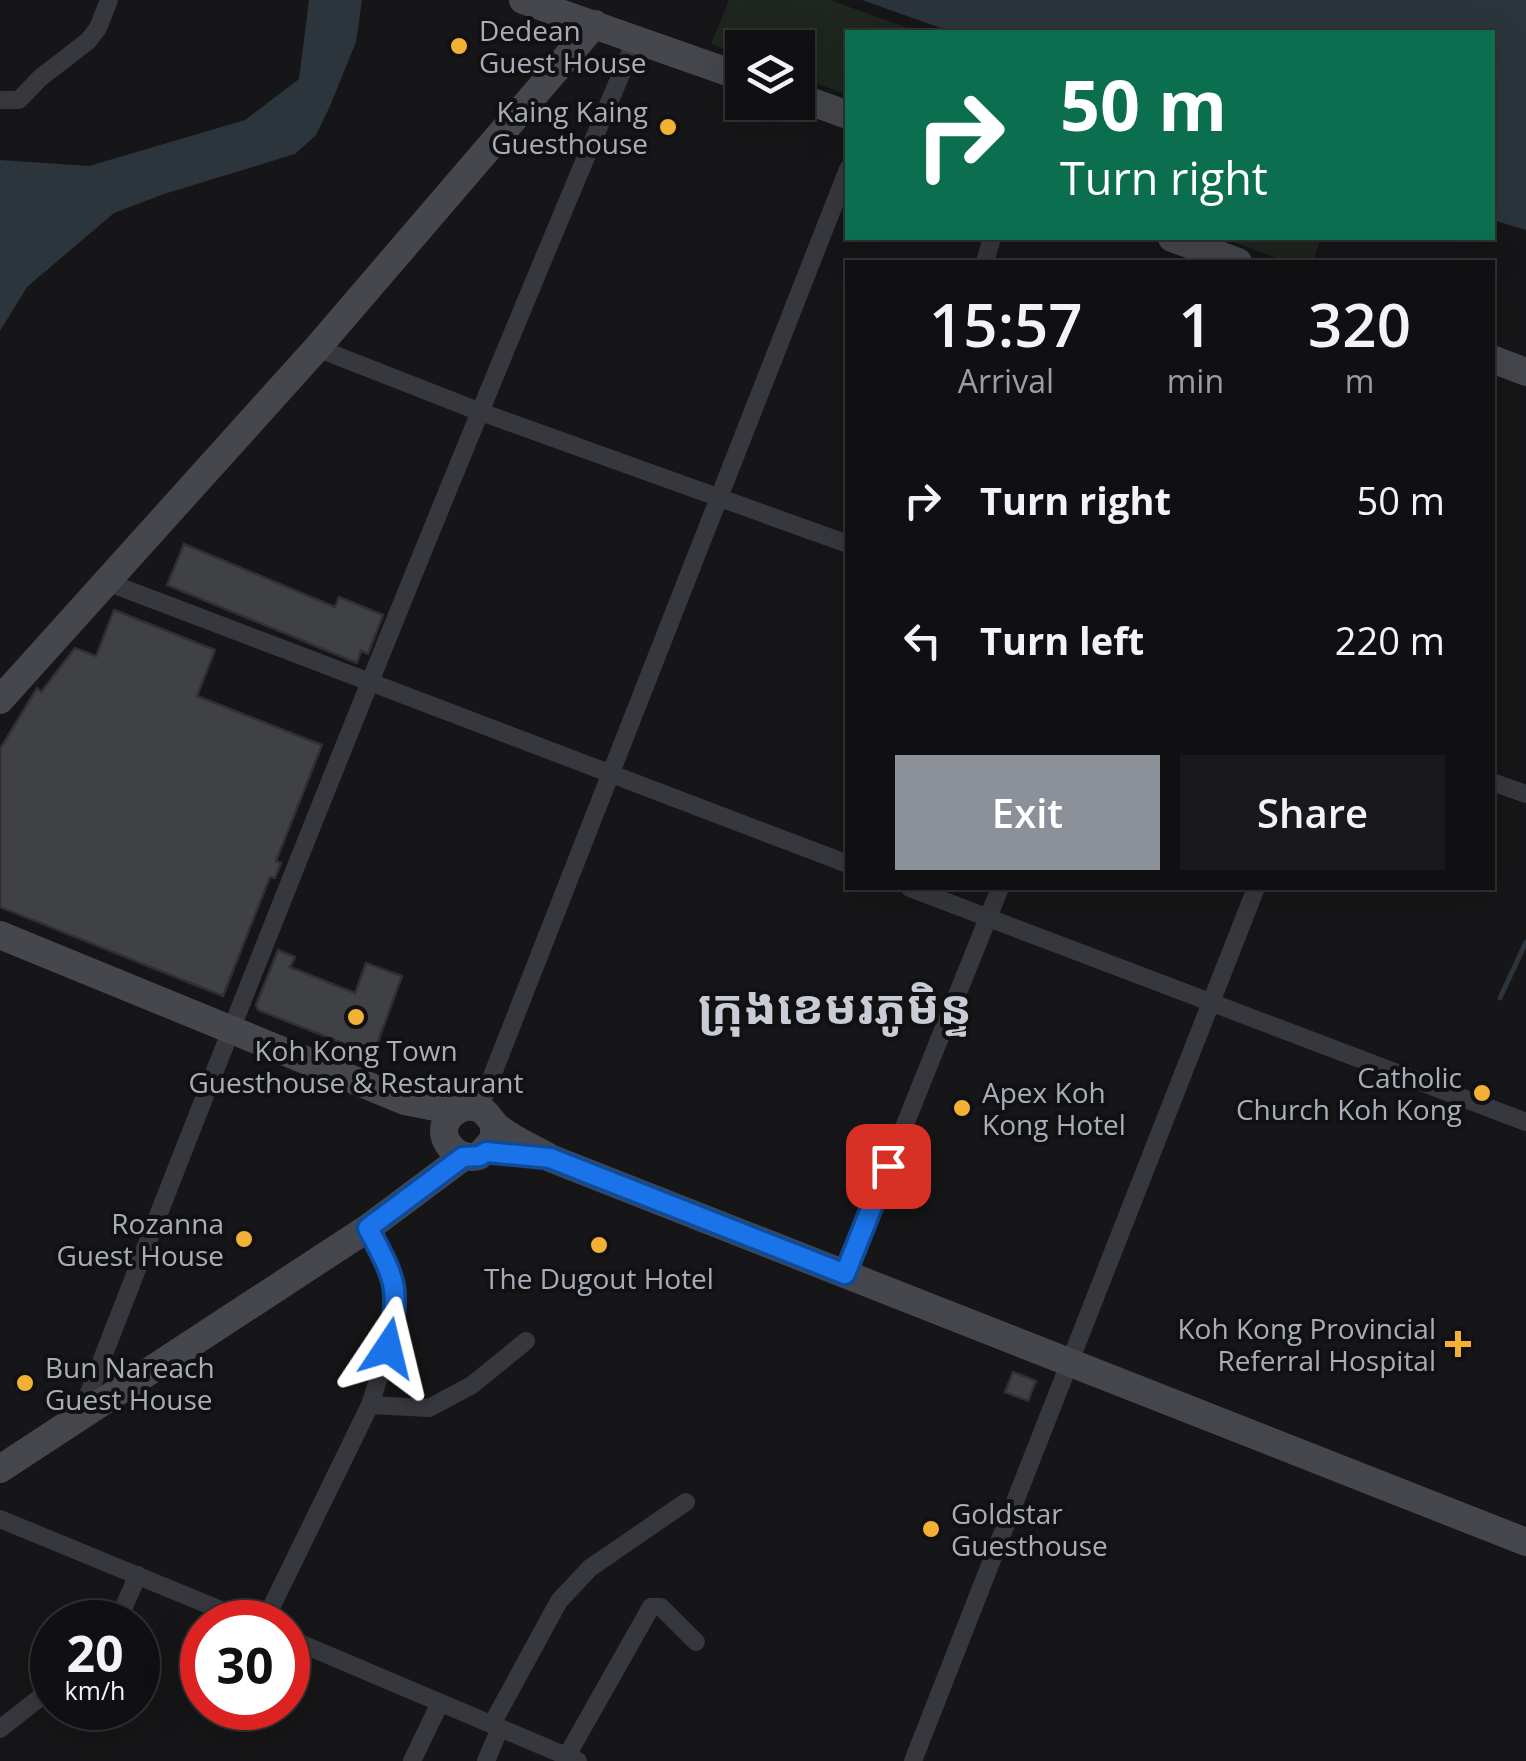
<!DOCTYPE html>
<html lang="en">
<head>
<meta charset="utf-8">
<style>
	body { margin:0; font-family:"Open Sans","Noto Sans Khmer",sans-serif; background:#19191b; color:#f1f3f6; height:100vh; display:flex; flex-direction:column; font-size:38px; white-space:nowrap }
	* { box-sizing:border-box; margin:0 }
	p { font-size:32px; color:#9c9d9f }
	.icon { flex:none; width:55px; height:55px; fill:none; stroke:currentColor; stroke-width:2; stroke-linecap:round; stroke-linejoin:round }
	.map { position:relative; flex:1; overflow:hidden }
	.panel { position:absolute; left:845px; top:260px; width:650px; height:630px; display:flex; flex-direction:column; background:#101012; border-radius:0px; box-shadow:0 10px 40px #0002,0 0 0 2px #303032 }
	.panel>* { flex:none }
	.hud { position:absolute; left:845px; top:30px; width:650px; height:210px; border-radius:0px; box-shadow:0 10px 40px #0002,0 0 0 2px #303032; background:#0b6e4f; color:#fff; overflow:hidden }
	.buttons { position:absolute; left:725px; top:30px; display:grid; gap:20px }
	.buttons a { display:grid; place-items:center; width:90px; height:90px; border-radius:0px; background:#101012; box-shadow:0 10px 40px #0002,0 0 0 2px #303032; font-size:50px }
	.speed { position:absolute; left:30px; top:1600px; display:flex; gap:20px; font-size:50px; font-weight:700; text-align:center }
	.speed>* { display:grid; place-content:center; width:130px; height:130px; border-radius:50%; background:#101012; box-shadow:0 10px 40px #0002,0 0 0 2px #303032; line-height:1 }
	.speed small { font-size:25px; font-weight:400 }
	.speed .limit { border:15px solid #d22; background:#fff; color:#111 }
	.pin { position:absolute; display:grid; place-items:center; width:85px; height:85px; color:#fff; margin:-42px; border-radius:20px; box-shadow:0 5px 15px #0006 }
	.me { position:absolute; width:110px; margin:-55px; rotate:10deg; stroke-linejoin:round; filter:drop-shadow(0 0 8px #0008) }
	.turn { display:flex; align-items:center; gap:35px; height:210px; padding:0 50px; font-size:45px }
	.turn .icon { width:130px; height:130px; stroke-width:2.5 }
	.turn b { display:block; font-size:70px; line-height:85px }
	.eta { display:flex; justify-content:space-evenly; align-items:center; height:170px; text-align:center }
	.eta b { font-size:60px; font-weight:600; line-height:70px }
	.action { display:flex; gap:20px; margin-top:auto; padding:20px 50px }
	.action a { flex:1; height:115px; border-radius:0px; background:#8c9099; color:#fff; font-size:40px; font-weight:600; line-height:115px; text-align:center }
	.action a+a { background:#19191b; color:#f1f3f6 }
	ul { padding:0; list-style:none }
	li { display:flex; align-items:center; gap:30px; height:140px; padding:0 50px }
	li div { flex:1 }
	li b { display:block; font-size:38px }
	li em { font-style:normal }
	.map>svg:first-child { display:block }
	.green { fill:#1e261f }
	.water { fill:#2c353c }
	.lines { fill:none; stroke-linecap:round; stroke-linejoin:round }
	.stream { stroke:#2c353c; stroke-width:5 }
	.building { fill:#404145; stroke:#303034; stroke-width:2.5 }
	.street { stroke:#37383d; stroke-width:18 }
	.secondary { stroke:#45474d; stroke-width:28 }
	.route-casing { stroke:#114b97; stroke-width:25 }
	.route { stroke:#1a73e8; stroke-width:18 }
	.poi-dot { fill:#f2b134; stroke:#111113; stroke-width:4 }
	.labels { text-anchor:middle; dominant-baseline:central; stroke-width:8; stroke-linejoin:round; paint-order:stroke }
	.poi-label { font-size:28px; fill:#a8adb8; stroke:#111113; text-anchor:start }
	.town-label { font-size:48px; font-weight:bold; fill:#c9ccd4; stroke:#111113 }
</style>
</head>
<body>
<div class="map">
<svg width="1526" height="1761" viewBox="0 0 1526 1761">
	<rect width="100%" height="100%" fill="#161618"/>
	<!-- green -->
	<path class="green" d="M 729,0 L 830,0 L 919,32 L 848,32 L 847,95 L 798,76 L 798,48 L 742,48 L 742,55 L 711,44 Z
		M 1222,238 L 1321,238 L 1313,262 L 1288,262 Z"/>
	<!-- water -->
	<path class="water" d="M 309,0 L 362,0 L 356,42 L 330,106 L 316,135 L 295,154 L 164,194 L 114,213 L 27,287 L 0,331 L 0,160 L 89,166 L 245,120 L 299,79 Z
		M 862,0 L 1526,0 L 1526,230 L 1493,220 L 1492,32 L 952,32 Z"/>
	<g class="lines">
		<!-- stream -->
		<path class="stream" d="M 1500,998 L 1526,942"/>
	</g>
	<!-- building -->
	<path class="building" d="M 184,544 L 335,607 L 339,597 L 383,615 L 368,654 L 361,651 L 357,663 L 167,585 Z
		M 114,610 L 215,650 L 197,696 L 322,745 L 276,861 L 281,863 L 275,878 L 270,877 L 223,996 L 0,907 L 0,749 L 37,688 L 41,692 L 75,648 L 96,656 Z
		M 278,950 L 295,957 L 290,967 L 355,993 L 366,963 L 402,976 L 373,1055 L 258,1010 L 256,1005 Z
		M 1013,1372 L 1036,1381 L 1028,1401 L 1005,1392 Z"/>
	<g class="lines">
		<!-- street -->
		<path class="street" d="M 0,100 L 19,100 L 40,78 L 88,41 L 98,28 L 109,0
			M 985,262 L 992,238
			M 317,348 L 478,411 L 848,544
			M 107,582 L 848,864
			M 1492,782 L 1526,794
			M 910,888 L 1526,1122
			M 479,1109 L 848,169
			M 845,1274 L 1000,888
			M 370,1405 L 429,1408 L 472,1385 L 526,1341
			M 80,1416 C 259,954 442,495 636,39
			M 0,1519 L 250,1622
			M 117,1622 L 138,1575
			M 264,1622 L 370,1405 L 388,1348 L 397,1301 L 392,1273 L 368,1228
			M 288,1638 L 578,1761
			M 492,1724 L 559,1601 L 590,1568 L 686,1502
			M 0,1729 L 52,1688
			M 412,1761 L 440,1703
			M 486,1761 L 500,1728
			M 564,1761 L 651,1607 L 661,1607 L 696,1642
			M 913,1761 L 1256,888"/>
		<!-- secondary -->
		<path class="secondary" d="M 523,0 L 742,77
			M 798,97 L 848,115
			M 1172,238 L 1238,262
			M 1492,359 L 1526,372
			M 0,700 L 317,348 L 595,24
			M 0,935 L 405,1101 L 455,1111
			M 494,1125 L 494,1139 L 479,1156 C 450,1163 429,1126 458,1110 C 465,1106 473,1106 480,1109 C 488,1113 490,1120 496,1126 C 511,1139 533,1148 550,1158 L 1526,1542
			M 0,1469 L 368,1228 L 463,1157"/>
	</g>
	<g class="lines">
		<defs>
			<path id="route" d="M 388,1348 C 400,1286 397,1283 368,1228 L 463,1157 L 480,1156 L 486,1152 L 550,1158 L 845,1274 L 888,1166"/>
		</defs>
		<!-- route casing -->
		<use href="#route" class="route-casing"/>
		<!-- route -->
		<use href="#route" class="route"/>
	</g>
	<!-- markers -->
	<g class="poi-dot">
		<circle cx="459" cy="46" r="10"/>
		<circle cx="668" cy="127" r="10"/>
		<circle cx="356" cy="1017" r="10"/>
		<circle cx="1482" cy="1093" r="10"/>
		<circle cx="962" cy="1108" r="10"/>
		<circle cx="244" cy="1239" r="10"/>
		<circle cx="599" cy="1245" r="10"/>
		<path d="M1453 1329h10v10h10v10h-10v10h-10v-10h-10v-10h10z"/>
		<circle cx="25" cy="1383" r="10"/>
		<circle cx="931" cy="1529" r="10"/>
	</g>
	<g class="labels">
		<!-- poi labels -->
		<g class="poi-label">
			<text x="479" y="30">Dedean<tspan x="479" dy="32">Guest House</tspan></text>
			<text x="648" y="111" text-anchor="end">Kaing Kaing<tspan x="648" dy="32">Guesthouse</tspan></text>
			<text x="356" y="1050" text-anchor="middle">Koh Kong Town<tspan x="356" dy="32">Guesthouse &amp; Restaurant</tspan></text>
			<text x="1462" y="1077" text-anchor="end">Catholic<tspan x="1462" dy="32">Church Koh Kong</tspan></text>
			<text x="982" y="1092">Apex Koh<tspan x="982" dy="32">Kong Hotel</tspan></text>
			<text x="224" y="1223" text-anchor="end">Rozanna<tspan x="224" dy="32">Guest House</tspan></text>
			<text x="599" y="1278" text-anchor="middle">The Dugout Hotel</text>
			<text x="1436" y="1328" text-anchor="end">Koh Kong Provincial<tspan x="1436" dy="32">Referral Hospital</tspan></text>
			<text x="45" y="1367">Bun Nareach<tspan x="45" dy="32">Guest House</tspan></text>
			<text x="951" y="1513">Goldstar<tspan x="951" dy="32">Guesthouse</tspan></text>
		</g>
		<!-- town labels -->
		<g class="town-label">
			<text x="835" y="1005">ក្រុងខេមរភូមិន្ទ</text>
		</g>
	</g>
</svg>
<div class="buttons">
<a><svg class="icon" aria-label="layers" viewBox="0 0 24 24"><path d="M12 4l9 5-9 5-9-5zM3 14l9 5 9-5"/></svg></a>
</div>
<div class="speed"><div>20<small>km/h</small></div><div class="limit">30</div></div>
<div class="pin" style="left:888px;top:1166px;background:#d93025"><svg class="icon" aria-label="arrive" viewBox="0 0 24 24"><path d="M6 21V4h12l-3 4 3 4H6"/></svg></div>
<svg class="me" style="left:388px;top:1348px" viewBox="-20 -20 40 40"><path d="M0-17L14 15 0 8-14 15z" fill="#1a73e8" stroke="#fff" stroke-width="4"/></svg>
<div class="hud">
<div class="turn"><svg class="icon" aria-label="right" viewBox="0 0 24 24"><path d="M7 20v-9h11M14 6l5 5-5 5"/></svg><div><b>50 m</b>Turn right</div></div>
</div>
<section class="panel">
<div class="eta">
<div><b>15:57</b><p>Arrival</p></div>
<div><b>1</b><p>min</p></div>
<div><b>320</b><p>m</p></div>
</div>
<ul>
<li><svg class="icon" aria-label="right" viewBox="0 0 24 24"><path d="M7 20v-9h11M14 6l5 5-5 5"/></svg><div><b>Turn right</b></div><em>50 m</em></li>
<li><svg class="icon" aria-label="left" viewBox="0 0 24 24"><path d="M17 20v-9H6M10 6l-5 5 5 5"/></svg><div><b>Turn left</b></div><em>220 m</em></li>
</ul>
<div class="action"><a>Exit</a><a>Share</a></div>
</section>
</div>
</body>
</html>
